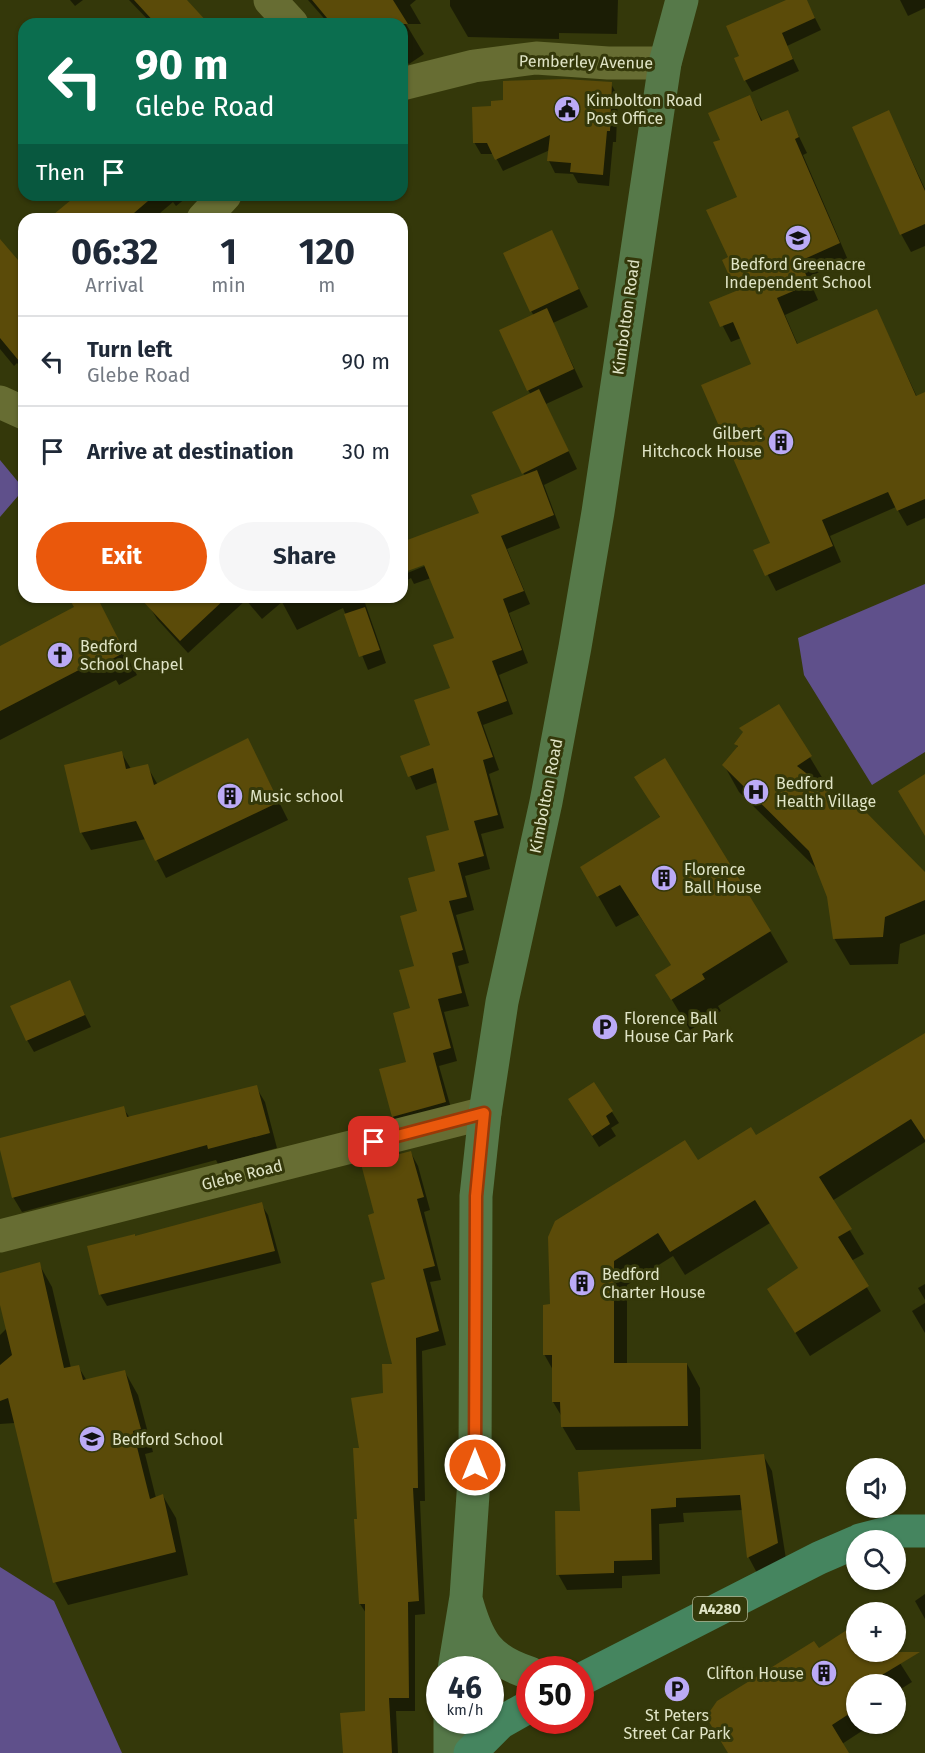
<!DOCTYPE html>
<html lang="en">
<head>
<meta charset="utf-8">
<style>
	body { margin:0; font-family:"Fira Sans",sans-serif; background:#f6f6f7; color:#1f2937; height:100vh; display:flex; flex-direction:column; font-size:22px; white-space:nowrap }
	* { box-sizing:border-box; margin:0 }
	p { font-size:20px; color:#747a83 }
	.icon { flex:none; width:33px; height:33px; fill:none; stroke:currentColor; stroke-width:2; stroke-linecap:round; stroke-linejoin:round }
	.map { position:relative; flex:1; overflow:hidden }
	.side { position:absolute; left:18px; top:213px; width:390px; height:390px; display:flex; flex-direction:column; background:#fff; border-radius:18px; box-shadow:0 2px 4px #0004 }
	.side>* { flex:none }
	.hud { position:absolute; left:18px; top:18px; width:390px; height:183px; border-radius:18px; box-shadow:0 2px 4px #0004; background:#0b6e4f; color:#fff; overflow:hidden }
	.buttons { position:absolute; left:846px; top:1458px; display:grid; gap:12px }
	.buttons a { display:grid; place-items:center; width:60px; height:60px; border-radius:50%; background:#fff; box-shadow:0 2px 4px #0004; font-size:30px }
	.speed { position:absolute; left:426px; top:1656px; display:flex; gap:12px; font-size:30px; font-weight:700; text-align:center }
	.speed>* { display:grid; place-content:center; width:78px; height:78px; border-radius:50%; background:#fff; box-shadow:0 2px 4px #0004; line-height:1 }
	.speed small { font-size:15px; font-weight:400 }
	.speed .limit { border:9px solid #d22; background:#fff; color:#111 }
	.pin { position:absolute; display:grid; place-items:center; width:51px; height:51px; color:#fff; margin:-26px; border-radius:12px; box-shadow:0 3px 9px #0006 }
	.me { position:absolute; width:66px; margin:-33px; rotate:0deg; stroke-linejoin:round; filter:drop-shadow(0 0 4px #0008) }
	.turn { display:flex; align-items:center; gap:21px; height:126px; padding:0 18px; font-size:27px }
	.turn .icon { width:78px; height:78px; stroke-width:2.5 }
	.turn b { display:block; font-size:42px; line-height:51px }
	.then { display:flex; align-items:center; height:57px; padding:0 18px; background:#0003; gap:12px; font-size:22px }
	.eta { display:flex; justify-content:space-evenly; align-items:center; height:102px; text-align:center }
	.eta b { font-size:36px; font-weight:700; line-height:42px }
	.cta { display:flex; gap:12px; margin-top:auto; padding:12px 18px }
	.cta a { flex:1; height:69px; border-radius:36px; background:#ea580c; color:#fff; font-size:24px; font-weight:700; line-height:69px; text-align:center }
	.cta a+a { background:#f6f6f7; color:#1f2937 }
	ul { padding:0; list-style:none }
	li { display:flex; align-items:center; gap:18px; height:90px; padding:0 18px; border-top:2px solid #e0e1e3 }
	li div { flex:1 }
	li b { display:block; font-size:22px }
	li em { font-style:normal }
	.map>svg:first-child { display:block }
	.green { fill:#5f508b }
	.shadow { fill:#0007; fill-rule:evenodd }
	.building { fill:#5b4b09 }
	.lines { fill:none; stroke-linecap:round; stroke-linejoin:round }
	.street { stroke:#676d33; stroke-width:33 }
	.secondary { stroke:#567949; stroke-width:33 }
	.primary { stroke:#45855f; stroke-width:33 }
	.route-casing { stroke:#983908; stroke-width:15 }
	.route { stroke:#ea580c; stroke-width:10 }
	.labels { text-anchor:middle; dominant-baseline:central; stroke-width:6; stroke-linejoin:round; paint-order:stroke }
	.shield { fill:#34380a; stroke:#acb08e; stroke-width:1.5 }
	.shield-label { font-size:15px; font-weight:bold; fill:#e0e4c6 }
	.street-label { font-size:16px; fill:#e0e4c6; stroke:#34380a }
	.poi-label { font-size:16px; fill:#e0e4c6; stroke:#34380a; text-anchor:start }
</style>
</head>
<body>
<div class="map">
<svg width="925" height="1753" viewBox="0 0 925 1753">
	<rect width="100%" height="100%" fill="#34380a"/>
	<!-- green -->
	<path class="green" d="M 0,460 L 24,489 L 0,517 Z
		M 925,584 L 925,752 L 872,785 L 804,675 L 798,638 Z
		M 0,1567 L 54,1601 L 122,1753 L 0,1753 Z"/>
	<!-- shadow -->
	<path class="shadow" d="M 70,0 L 83,0 L 75,6 Z
		M 129,0 L 185,0 L 208,24 L 152,24 Z
		M 308,0 L 416,0 L 410,5 L 421,24 L 406,24 L 424,54 L 409,64 L 402,57 L 402,24 L 329,24 Z
		M 450,0 L 618,0 L 617,34 L 559,33 L 559,39 L 468,37 L 450,6 Z
		M 789,0 L 806,0 L 821,30 L 787,46 L 799,71 L 752,92 L 745,80 Z
		M 900,0 L 925,0 L 925,8 L 908,16 Z
		M 611,84 L 618,96 L 616,142 L 613,142 L 609,186 L 578,183 L 573,174 L 555,173 L 549,161 L 550,150 L 503,171 L 494,154 L 481,154 L 474,142 L 492,107 Z
		M 750,97 L 763,122 L 787,112 L 807,153 L 803,155 L 848,260 L 808,277 L 818,300 L 785,315 L 798,345 L 877,311 L 917,397 L 925,393 L 925,518 L 907,526 L 896,507 L 830,536 L 841,562 L 776,591 L 755,550 L 772,544 L 753,364 L 741,338 L 731,342 L 711,303 L 738,292 L 730,258 L 739,197 L 722,141 Z
		M 889,112 L 925,189 L 925,246 L 911,252 L 901,234 Z
		M 79,195 L 190,195 L 176,206 L 173,202 L 153,219 L 69,219 Z
		M 551,232 L 588,307 L 553,323 L 583,387 L 546,404 L 577,469 L 544,485 L 560,528 L 507,549 L 530,604 L 509,613 L 528,663 L 499,675 L 513,714 L 483,725 L 499,770 L 489,774 L 504,828 L 481,834 L 490,869 L 465,876 L 474,910 L 456,915 L 469,963 L 458,966 L 469,1006 L 444,1012 L 457,1061 L 439,1066 L 453,1115 L 401,1130 L 393,1117 L 408,1063 L 419,912 L 451,831 L 438,782 L 416,790 L 402,757 L 432,746 L 452,689 L 455,639 L 431,578 L 414,584 L 411,578 L 402,583 L 402,544 L 480,514 L 525,476 L 494,413 L 531,395 L 528,390 L 534,316 L 531,311 ZM 431,561 L 432,563 L 405,574 L 405,570 Z
		M 0,242 L 24,272 L 24,371 L 17,363 L 14,366 L 0,349 Z
		M 70,597 L 96,597 L 137,675 L 119,685 L 116,680 L 0,740 L 0,647 L 76,608 Z
		M 159,597 L 376,597 L 365,603 L 386,663 L 368,670 L 343,608 L 297,630 L 282,602 L 262,619 L 246,600 L 188,653 L 157,619 L 149,606 Z
		M 779,706 L 826,784 L 822,787 L 925,874 L 925,934 L 900,944 L 898,964 L 850,965 L 834,938 L 828,896 L 818,870 L 739,792 L 724,765 L 738,748 L 736,744 L 744,733 L 741,728 Z
		M 248,740 L 288,820 L 166,878 L 146,839 L 91,850 L 81,832 L 121,752 L 131,769 L 147,766 L 158,785 Z
		M 636,777 L 770,931 L 788,962 L 718,1006 L 721,1011 L 690,1030 L 657,975 L 672,966 L 639,915 L 616,927 L 582,868 L 661,819 Z
		M 69,982 L 91,1027 L 34,1052 L 27,1040 Z
		M 925,1035 L 925,1142 L 832,1201 L 864,1254 L 851,1261 L 881,1311 L 810,1356 L 783,1313 L 799,1269 L 770,1223 L 685,1275 L 673,1256 L 627,1285 L 627,1364 L 687,1364 L 700,1388 L 701,1449 L 576,1450 L 562,1426 L 562,1417 L 553,1402 L 553,1370 L 544,1354 L 552,1306 L 697,1162 L 756,1137 Z
		M 594,1084 L 619,1123 L 611,1128 L 616,1136 L 599,1147 L 576,1111 Z
		M 256,1087 L 265,1102 L 277,1148 L 218,1164 L 216,1160 L 22,1212 L 13,1197 L 0,1139 L 123,1108 L 130,1118 Z
		M 411,1153 L 418,1166 L 430,1210 L 424,1212 L 441,1280 L 430,1282 L 446,1345 L 422,1351 L 425,1501 L 420,1501 L 425,1614 L 415,1615 L 415,1711 L 396,1711 L 398,1753 L 344,1753 L 367,1713 L 366,1613 L 360,1604 L 361,1449 L 394,1366 L 387,1280 L 376,1214 Z
		M 261,1204 L 268,1215 L 281,1263 L 107,1306 L 100,1294 L 135,1238 Z
		M 39,1264 L 52,1287 L 71,1368 L 78,1366 L 87,1381 L 125,1372 L 138,1395 L 153,1452 L 145,1454 L 156,1498 L 163,1496 L 176,1518 L 188,1575 L 68,1605 L 55,1582 L 15,1423 L 0,1424 L 0,1335 L 7,1328 L 0,1299 L 0,1274 Z
		M 925,1284 L 925,1300 L 918,1288 Z
		M 925,1303 L 925,1333 L 912,1311 Z
		M 763,1455 L 772,1471 L 786,1559 L 757,1573 L 749,1558 L 743,1510 L 683,1513 L 684,1522 L 659,1524 L 660,1574 L 622,1576 L 622,1588 L 567,1590 L 558,1574 L 581,1512 Z
		M 925,1594 L 925,1619 L 915,1601 Z
		M 856,1626 L 856,1652 L 893,1652 L 912,1682 L 896,1692 L 896,1684 L 856,1684 L 856,1724 L 867,1724 L 865,1729 L 842,1744 L 847,1753 L 729,1753 L 818,1650 Z"/>
	<!-- building -->
	<path class="building" d="M 134,0 L 187,0 L 209,24 L 156,24 Z
		M 312,0 L 393,0 L 408,24 L 332,24 Z
		M 786,0 L 807,0 L 815,18 L 782,33 L 793,59 L 744,81 L 734,58 L 739,56 L 726,26 Z
		M 565,79 L 612,82 L 610,131 L 607,131 L 603,175 L 570,172 L 571,163 L 547,161 L 550,135 L 495,160 L 487,143 L 473,143 L 472,107 L 491,106 L 491,101 L 503,100 L 503,81 Z
		M 750,95 L 761,121 L 788,110 L 799,137 L 795,139 L 840,243 L 800,261 L 810,284 L 777,298 L 797,344 L 877,309 L 916,396 L 925,392 L 925,499 L 897,511 L 888,492 L 822,520 L 833,546 L 765,576 L 753,550 L 770,543 L 701,385 L 751,364 L 733,322 L 720,327 L 709,302 L 736,291 L 722,260 L 728,257 L 706,210 L 737,197 L 713,142 L 720,140 L 708,113 Z
		M 889,110 L 925,191 L 925,224 L 900,235 L 852,127 Z
		M 77,195 L 155,195 L 127,219 L 48,219 Z
		M 552,230 L 579,289 L 530,312 L 503,253 Z
		M 0,239 L 24,267 L 24,367 L 0,338 Z
		M 547,308 L 574,369 L 527,391 L 499,330 Z
		M 539,389 L 569,451 L 522,474 L 492,412 Z
		M 537,470 L 554,515 L 501,536 L 524,591 L 503,599 L 522,650 L 492,661 L 507,701 L 477,712 L 493,757 L 483,760 L 498,815 L 474,821 L 484,856 L 458,863 L 467,897 L 449,901 L 463,950 L 452,953 L 462,993 L 438,999 L 451,1048 L 433,1053 L 446,1102 L 392,1117 L 379,1069 L 406,1062 L 393,1013 L 410,1008 L 399,970 L 414,966 L 400,916 L 417,911 L 408,878 L 435,871 L 426,836 L 449,830 L 433,768 L 408,777 L 400,756 L 430,745 L 414,700 L 450,688 L 433,645 L 454,638 L 424,565 L 402,573 L 402,542 L 479,513 L 471,495 Z
		M 68,597 L 97,597 L 125,652 L 105,663 L 102,658 L 0,711 L 0,646 L 74,607 Z
		M 139,597 L 227,597 L 180,641 Z
		M 365,607 L 380,650 L 359,657 L 344,614 Z
		M 779,704 L 812,756 L 797,766 L 851,808 L 856,802 L 925,872 L 925,900 L 885,917 L 883,937 L 833,939 L 827,897 L 809,851 L 722,765 L 738,746 L 734,744 L 743,732 L 739,728 Z
		M 248,738 L 279,802 L 155,861 L 136,821 L 80,833 L 64,765 L 122,751 L 126,769 L 148,764 L 154,785 Z
		M 665,758 L 771,931 L 702,974 L 705,979 L 671,1000 L 655,975 L 671,965 L 620,885 L 597,897 L 580,867 L 660,817 L 634,777 Z
		M 925,774 L 925,836 L 898,791 Z
		M 70,980 L 85,1015 L 26,1041 L 10,1006 Z
		M 925,1033 L 925,1140 L 911,1119 L 819,1177 L 852,1229 L 838,1237 L 869,1286 L 795,1333 L 767,1289 L 798,1268 L 755,1200 L 670,1252 L 658,1233 L 614,1261 L 614,1363 L 687,1363 L 688,1426 L 561,1427 L 560,1402 L 552,1402 L 552,1355 L 543,1355 L 543,1305 L 550,1304 L 548,1237 L 555,1221 L 685,1140 L 698,1160 L 751,1127 L 756,1135 Z
		M 594,1082 L 613,1111 L 606,1116 L 610,1124 L 592,1136 L 568,1099 Z
		M 257,1085 L 270,1133 L 208,1149 L 207,1145 L 12,1198 L 0,1150 L 0,1138 L 124,1106 L 127,1117 Z
		M 411,1151 L 424,1197 L 417,1199 L 435,1266 L 423,1269 L 439,1331 L 416,1338 L 418,1488 L 413,1488 L 419,1601 L 408,1602 L 409,1698 L 389,1698 L 392,1753 L 343,1753 L 340,1713 L 365,1711 L 365,1604 L 359,1604 L 354,1519 L 357,1519 L 353,1448 L 359,1448 L 351,1398 L 383,1393 L 382,1364 L 392,1364 L 371,1283 L 385,1279 L 368,1215 L 374,1213 L 361,1164 Z
		M 262,1202 L 275,1251 L 99,1295 L 87,1246 L 135,1234 L 135,1236 Z
		M 40,1262 L 64,1368 L 79,1365 L 83,1380 L 125,1370 L 141,1429 L 133,1431 L 150,1499 L 163,1494 L 176,1552 L 53,1583 L 8,1398 L 0,1401 L 0,1365 L 12,1355 L 0,1305 L 0,1273 Z
		M 764,1454 L 778,1543 L 747,1558 L 740,1495 L 676,1498 L 676,1507 L 651,1509 L 652,1560 L 614,1561 L 614,1573 L 556,1575 L 555,1511 L 580,1511 L 578,1472 Z
		M 856,1624 L 856,1652 L 920,1652 L 867,1684 L 856,1684 L 855,1710 L 832,1725 L 849,1753 L 728,1753 L 706,1717 L 717,1701 L 814,1641 L 819,1648 Z"/>
	<g class="lines">
		<!-- street -->
		<path class="street" d="M 270,0 L 292,24
			M 402,84 L 474,66 L 536,58 L 608,63 L 665,63
			M 203,219 L 225,195
			M 0,402 L 24,413
			M 0,1236 L 485,1113"/>
		<!-- secondary -->
		<path class="secondary" d="M 466,1599 C 477,1639 487,1660 530,1673
			M 454,1670 L 466,1597 L 475,1465 L 476,1196 L 485,1113 L 502,1002 L 546,802 L 575,647 L 598,512 L 665,63 L 682,0
			M 450,1720 L 450,1753"/>
		<!-- primary -->
		<path class="primary" d="M 860,1540 L 895,1531 L 925,1531
			M 580,1680 L 819,1558 L 856,1542
			M 470,1753 L 500,1723 L 530,1706"/>
	</g>
	<g class="lines">
		<defs>
			<path id="route" d="M 374,1142 L 484,1113 L 476,1196 L 475,1465"/>
		</defs>
		<!-- route casing -->
		<use href="#route" class="route-casing"/>
		<!-- route -->
		<use href="#route" class="route"/>
	</g>
	<!-- icons -->
	<defs>
		<symbol id="civic-disc" viewBox="-11 -11 22 22"><circle r="9.5" fill="#bbaaf6" stroke="#34380a"/><path d="M-.6-6.5H3V-4.5H.6V-3L4-1V1h2V6H-6V1h2V-1L-.6-3ZM-1.2 2.5V6h2.4V2.5Z" fill="#111"/></symbol>
		<symbol id="school-disc" viewBox="-11 -11 22 22"><circle r="9.5" fill="#bbaaf6" stroke="#34380a"/><path d="M0-5L7-2L0 1L-7-2ZM-4 1L0 2.5L4 1V4Q0 6-4 4Z" fill="#111"/></symbol>
		<symbol id="building-disc" viewBox="-11 -11 22 22"><circle r="9.5" fill="#bbaaf6" stroke="#34380a"/><path d="M-4-6H4V6H1V3H-1V6H-4ZM-2.5-4.3h1.7v1.8h-1.7ZM.8-4.3h1.7v1.8H.8ZM-2.5-1h1.7V.8h-1.7ZM.8-1h1.7V.8H.8Z" fill="#111"/></symbol>
		<symbol id="church-disc" viewBox="-11 -11 22 22"><circle r="9.5" fill="#bbaaf6" stroke="#34380a"/><path d="M-1.2-6h2.4v3.5h3.3v2.4h-3.3V6h-2.4V-.1h-3.3v-2.4h3.3Z" fill="#111"/></symbol>
		<symbol id="hospital-disc" viewBox="-11 -11 22 22"><circle r="9.5" fill="#bbaaf6" stroke="#34380a"/><path d="M-5-5h3v3.5h4V-5h3V5h-3V1.5h-4V5h-3Z" fill="#111"/></symbol>
		<symbol id="parking-disc" viewBox="-11 -11 22 22"><circle r="9.5" fill="#bbaaf6" stroke="#34380a"/><path d="M-3.5-5.5H1a3.5 3.5 0 0 1 0 7H-1V5.5H-3.5ZM-1-3.4V-.6H.8a1.4 1.4 0 0 0 0-2.8Z" fill="#111"/></symbol>
	</defs>
	<g fill-rule="evenodd">
		<use href="#civic-disc" x="552" y="94" width="30" height="30"/>
		<use href="#school-disc" x="783" y="223" width="30" height="30"/>
		<use href="#building-disc" x="766" y="427" width="30" height="30"/>
		<use href="#church-disc" x="45" y="640" width="30" height="30"/>
		<use href="#hospital-disc" x="741" y="777" width="30" height="30"/>
		<use href="#building-disc" x="215" y="781" width="30" height="30"/>
		<use href="#building-disc" x="649" y="863" width="30" height="30"/>
		<use href="#parking-disc" x="590" y="1012" width="30" height="30"/>
		<use href="#building-disc" x="567" y="1268" width="30" height="30"/>
		<use href="#school-disc" x="77" y="1424" width="30" height="30"/>
		<use href="#building-disc" x="809" y="1658" width="30" height="30"/>
		<use href="#parking-disc" x="662" y="1674" width="30" height="30"/>
	</g>
	<g class="labels">
		<!-- shield labels -->
		<rect class="shield" x="693" y="1597" width="54" height="24" rx="4.5"/>
		<g class="shield-label">
			<text x="720" y="1609">A4280</text>
		</g>
		<!-- street labels -->
		<g class="street-label">
			<text transform="translate(586 62) rotate(1)">Pemberley Avenue</text>
			<text transform="translate(626 317) rotate(-82)">Kimbolton Road</text>
			<text transform="translate(546 796) rotate(-79)">Kimbolton Road</text>
			<text transform="translate(242 1175) rotate(-14)">Glebe Road</text>
		</g>
		<!-- poi labels -->
		<g class="poi-label">
			<text x="586" y="100">Kimbolton Road<tspan x="586" dy="18">Post Office</tspan></text>
			<text x="798" y="264" text-anchor="middle">Bedford Greenacre<tspan x="798" dy="18">Independent School</tspan></text>
			<text x="762" y="433" text-anchor="end">Gilbert<tspan x="762" dy="18">Hitchcock House</tspan></text>
			<text x="80" y="646">Bedford<tspan x="80" dy="18">School Chapel</tspan></text>
			<text x="776" y="783">Bedford<tspan x="776" dy="18">Health Village</tspan></text>
			<text x="250" y="796">Music school</text>
			<text x="684" y="869">Florence<tspan x="684" dy="18">Ball House</tspan></text>
			<text x="624" y="1018">Florence Ball<tspan x="624" dy="18">House Car Park</tspan></text>
			<text x="602" y="1274">Bedford<tspan x="602" dy="18">Charter House</tspan></text>
			<text x="112" y="1439">Bedford School</text>
			<text x="804" y="1673" text-anchor="end">Clifton House</text>
			<text x="677" y="1715" text-anchor="middle">St Peters<tspan x="677" dy="18">Street Car Park</tspan></text>
		</g>
	</g>
</svg>
<div class="buttons">
<a><svg class="icon" aria-label="sound" viewBox="0 0 24 24"><path d="M4 9h4l5-4v14l-5-4H4zM17 9q2 3 0 6"/></svg></a>
<a><svg class="icon" aria-label="search" viewBox="0 0 24 24"><circle cx="10" cy="10" r="6"/><path d="M15 15l6 6"/></svg></a>
<a>+</a>
<a>−</a>
</div>
<div class="speed"><div>46<small>km/h</small></div><div class="limit">50</div></div>
<div class="pin" style="left:374px;top:1142px;background:#d93025"><svg class="icon" aria-label="arrive" viewBox="0 0 24 24"><path d="M6 21V4h12l-3 4 3 4H6"/></svg></div>
<svg class="me" style="left:475px;top:1465px" viewBox="-20 -20 40 40"><circle r="17" fill="#ea580c" stroke="#fff" stroke-width="3"/><path d="M0-11L8 9 0 5-8 9z" fill="#fff"/></svg>
<div class="hud">
<div class="turn"><svg class="icon" aria-label="left" viewBox="0 0 24 24"><path d="M17 20v-9H6M10 6l-5 5 5 5"/></svg><div><b>90 m</b>Glebe Road</div></div>
<div class="then">Then<svg class="icon" aria-label="arrive" viewBox="0 0 24 24"><path d="M6 21V4h12l-3 4 3 4H6"/></svg></div>
</div>
<section class="side">
<div class="eta">
<div><b>06:32</b><p>Arrival</p></div>
<div><b>1</b><p>min</p></div>
<div><b>120</b><p>m</p></div>
</div>
<ul>
<li><svg class="icon" aria-label="left" viewBox="0 0 24 24"><path d="M17 20v-9H6M10 6l-5 5 5 5"/></svg><div><b>Turn left</b><p>Glebe Road</p></div><em>90 m</em></li>
<li><svg class="icon" aria-label="arrive" viewBox="0 0 24 24"><path d="M6 21V4h12l-3 4 3 4H6"/></svg><div><b>Arrive at destination</b></div><em>30 m</em></li>
</ul>
<div class="cta"><a>Exit</a><a>Share</a></div>
</section>
</div>
</body>
</html>
